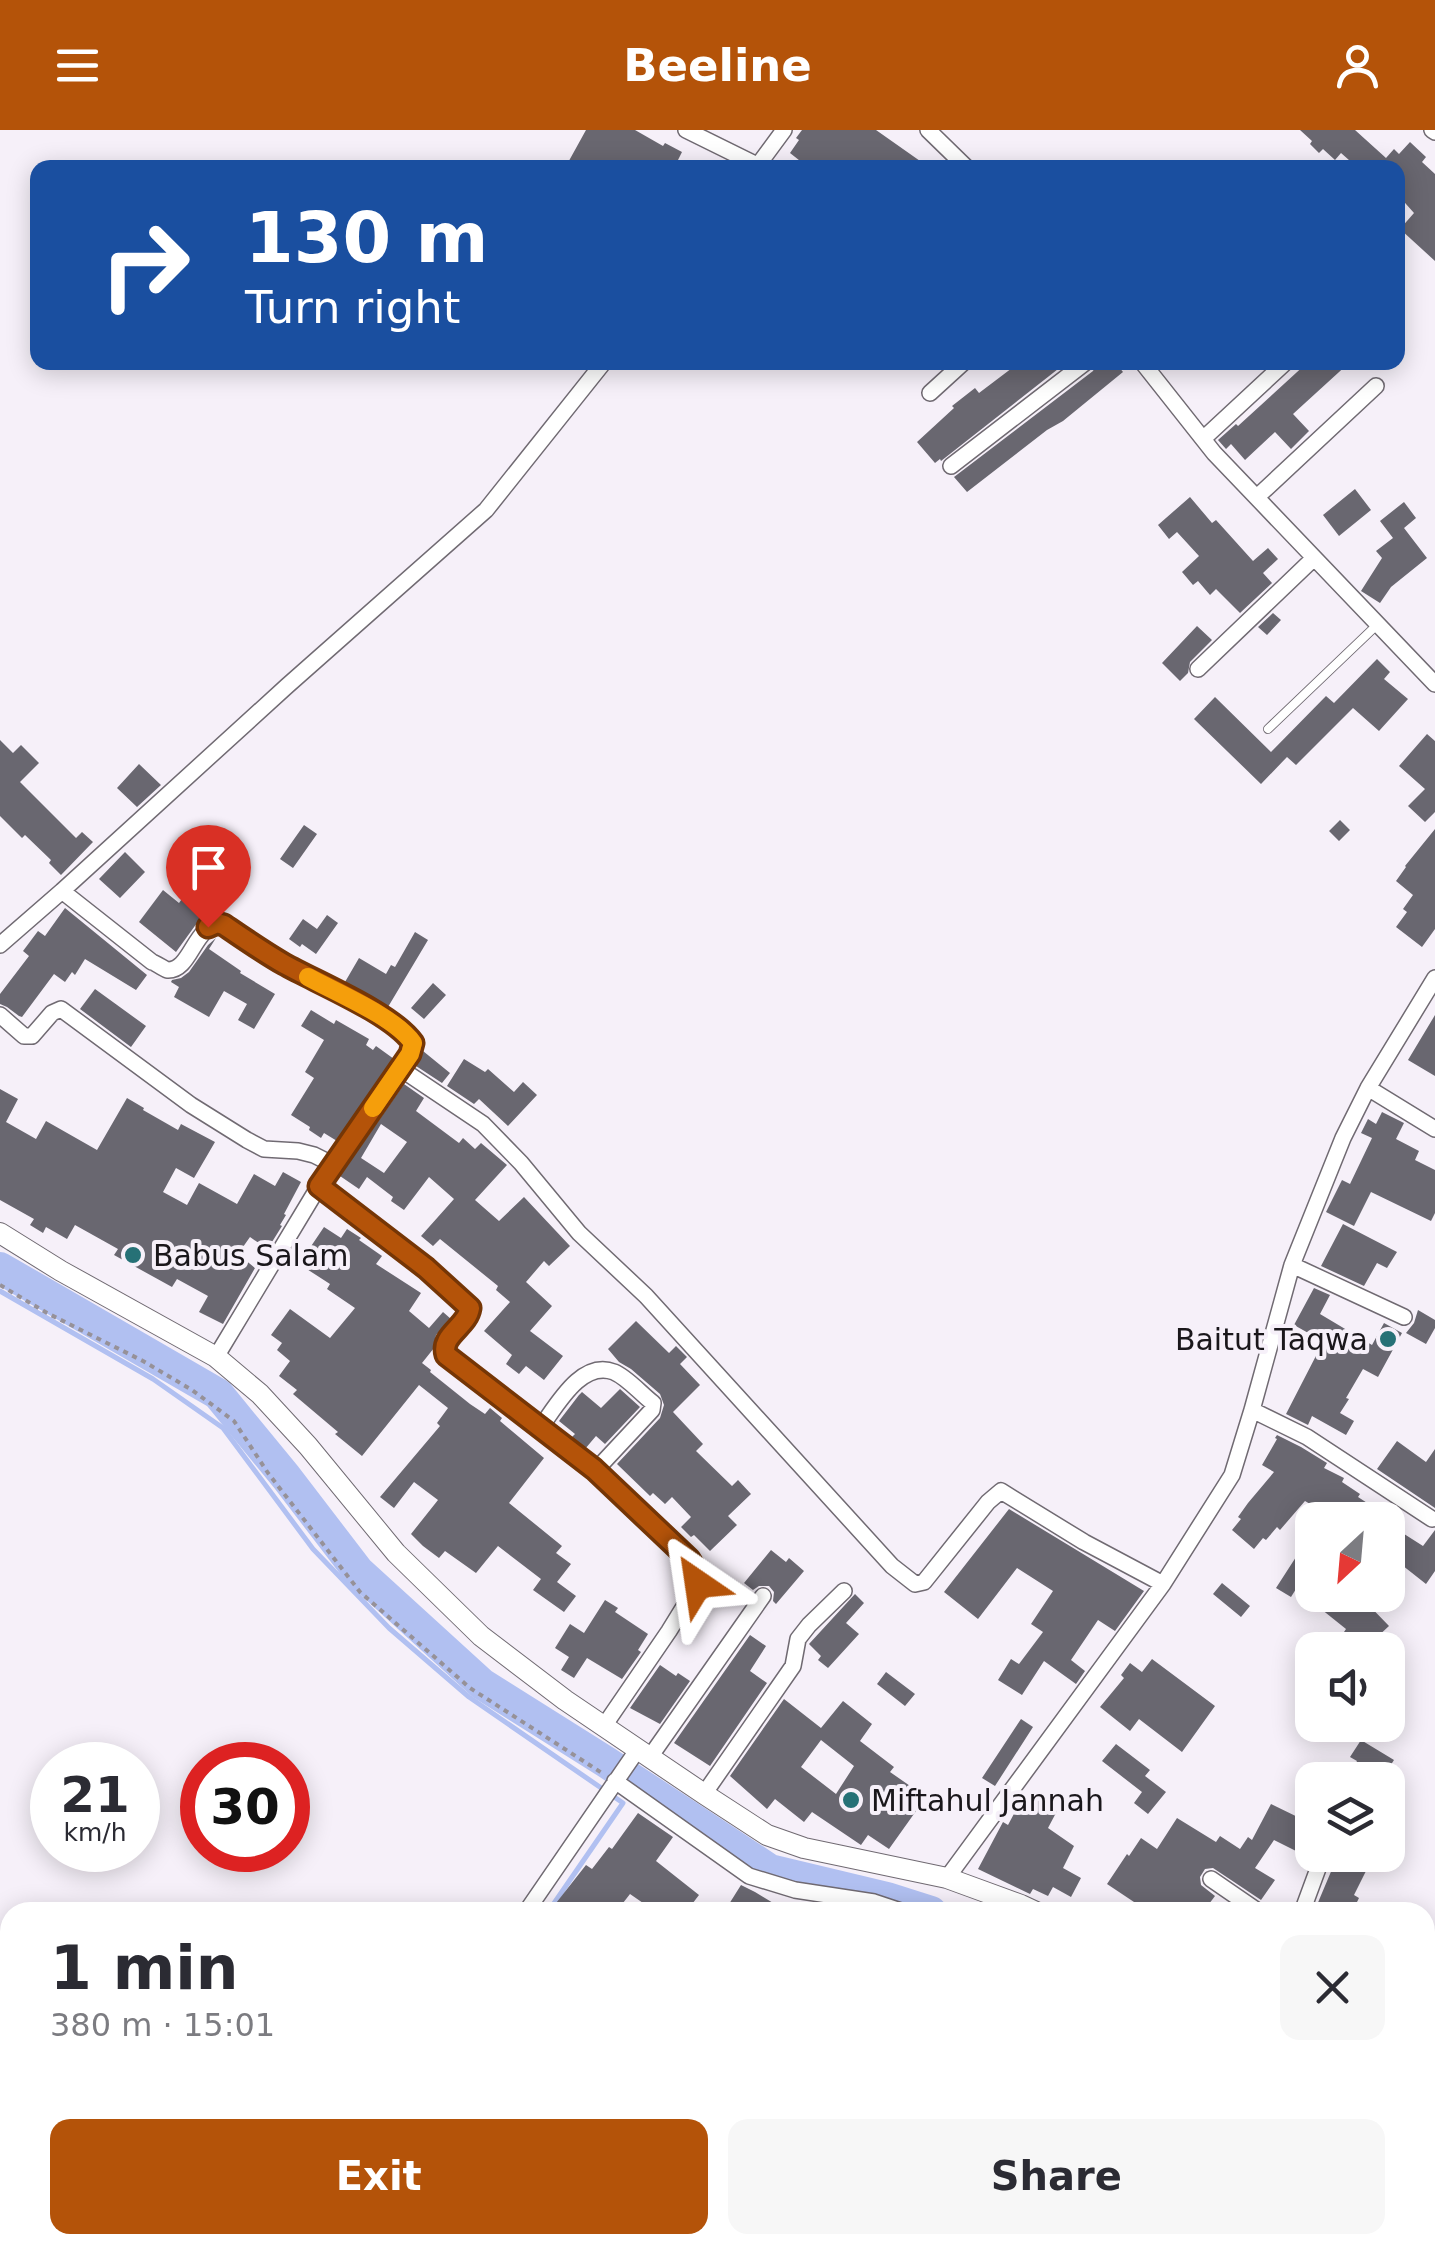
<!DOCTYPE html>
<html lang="en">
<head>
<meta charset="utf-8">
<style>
	body { margin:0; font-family:"DejaVu Sans",sans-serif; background:#f7f7f7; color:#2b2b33; height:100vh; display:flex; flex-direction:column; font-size:38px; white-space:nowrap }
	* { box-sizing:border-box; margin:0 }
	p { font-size:32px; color:#7c7c81 }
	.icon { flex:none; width:55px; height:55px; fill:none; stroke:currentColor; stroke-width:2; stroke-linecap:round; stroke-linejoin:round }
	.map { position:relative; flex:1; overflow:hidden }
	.side { position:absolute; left:0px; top:1772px; width:1435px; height:352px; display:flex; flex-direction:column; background:#fff; border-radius:30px 30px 0 0; box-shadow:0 5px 25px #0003 }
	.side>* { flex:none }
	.hud { position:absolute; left:30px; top:30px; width:1375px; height:210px; border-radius:20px; box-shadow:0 5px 25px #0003; background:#1a4fa0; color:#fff; overflow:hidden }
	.needle { width:65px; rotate:206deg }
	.fabs { position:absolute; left:1295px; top:1372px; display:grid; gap:20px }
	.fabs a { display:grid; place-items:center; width:110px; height:110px; border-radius:20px; background:#fff; box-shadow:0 5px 25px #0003; font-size:50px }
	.speed { position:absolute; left:30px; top:1612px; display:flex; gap:20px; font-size:50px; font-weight:700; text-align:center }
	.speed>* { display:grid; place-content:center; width:130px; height:130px; border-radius:50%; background:#fff; box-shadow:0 5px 25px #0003; line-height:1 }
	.speed small { font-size:25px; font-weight:400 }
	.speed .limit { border:15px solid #d22; background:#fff; color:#111 }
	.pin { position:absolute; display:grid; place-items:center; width:85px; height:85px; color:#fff; margin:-102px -42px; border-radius:50% 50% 50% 0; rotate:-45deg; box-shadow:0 0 10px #0007 }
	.pin .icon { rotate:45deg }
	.me { position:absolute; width:110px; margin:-55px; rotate:328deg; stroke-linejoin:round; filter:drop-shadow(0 0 8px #0008) }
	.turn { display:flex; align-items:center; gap:35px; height:210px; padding:0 50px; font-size:45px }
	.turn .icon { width:130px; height:130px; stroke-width:2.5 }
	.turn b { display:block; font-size:70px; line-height:85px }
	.round { display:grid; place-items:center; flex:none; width:105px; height:105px; border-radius:20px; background:#f7f7f7 }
	.summary { display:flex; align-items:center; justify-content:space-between; height:170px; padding:0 50px }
	h1 { font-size:60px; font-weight:600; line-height:75px }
	.cta { display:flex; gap:20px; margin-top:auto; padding:20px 50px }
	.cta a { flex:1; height:115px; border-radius:20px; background:#b45309; color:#fff; font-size:40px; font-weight:600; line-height:115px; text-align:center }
	.cta a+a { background:#f7f7f7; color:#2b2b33 }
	header { display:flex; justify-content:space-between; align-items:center; height:130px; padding:0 50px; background:#b45309; color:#fff; font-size:45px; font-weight:600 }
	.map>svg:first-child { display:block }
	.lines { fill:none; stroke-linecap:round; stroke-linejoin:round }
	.stream { stroke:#b1c0f1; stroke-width:5 }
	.river { stroke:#b1c0f1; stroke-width:32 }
	.building { fill:#696770; fill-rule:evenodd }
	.lane-casing { stroke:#706a72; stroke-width:10 }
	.street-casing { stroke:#706a72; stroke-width:18 }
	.secondary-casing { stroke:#706a72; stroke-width:22 }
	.path { stroke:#969198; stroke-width:4; stroke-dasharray:5 5; stroke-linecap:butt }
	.lane { stroke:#fff; stroke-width:8 }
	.street { stroke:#fff; stroke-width:15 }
	.secondary { stroke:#fff; stroke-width:20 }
	.route-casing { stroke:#753606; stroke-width:25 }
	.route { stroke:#b45309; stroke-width:18 }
	.slow { stroke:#f59e0b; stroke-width:18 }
	.poi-dot { fill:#267176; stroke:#f6f0f9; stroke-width:4 }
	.labels { text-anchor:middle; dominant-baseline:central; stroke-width:8; stroke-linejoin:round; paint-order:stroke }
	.poi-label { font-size:30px; fill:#1a171b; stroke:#f6f0f9; text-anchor:start }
</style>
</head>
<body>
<header><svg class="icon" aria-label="menu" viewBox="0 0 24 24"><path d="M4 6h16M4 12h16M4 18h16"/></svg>Beeline<svg class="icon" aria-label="person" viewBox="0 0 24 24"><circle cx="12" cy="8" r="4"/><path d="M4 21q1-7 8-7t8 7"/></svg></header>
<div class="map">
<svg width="1435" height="2123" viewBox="0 0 1435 2123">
	<rect width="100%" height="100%" fill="#f6f0f9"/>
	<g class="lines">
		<!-- stream -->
		<path class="stream" d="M 0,1161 L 153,1249 L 223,1298 L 313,1419 L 389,1498 L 469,1567 L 623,1673 L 548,1782"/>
		<!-- river -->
		<path class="river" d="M 0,1138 L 218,1264 L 286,1347 L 358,1441 L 482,1554 L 606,1632 L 770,1740 L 887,1768 L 931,1782"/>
	</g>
	<!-- building -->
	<path class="building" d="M 586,0 L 635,0 L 663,16 L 665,13 L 682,22 L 674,38 L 609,38 L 597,31 L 593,38 L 565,38 Z
		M 802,0 L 876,0 L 930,38 L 809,38 L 790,23 L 799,10 L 796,8 Z
		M 1300,0 L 1355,0 L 1386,28 L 1394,19 L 1399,24 L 1410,12 L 1426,27 L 1422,32 L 1435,44 L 1435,131 L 1400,99 L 1414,83 L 1398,65 L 1398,38 L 1358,38 L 1341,23 L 1335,30 L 1323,19 L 1319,23 L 1310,14 L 1312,11 Z
		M 1020,232 L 1067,232 L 941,331 L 940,329 L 935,333 L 917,312 L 954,278 L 952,276 L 975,258 L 979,263 Z
		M 1097,232 L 1115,232 L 1123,242 L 1063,291 L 1047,300 L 967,362 L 954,347 L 1093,241 Z
		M 1308,232 L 1350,232 L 1293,284 L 1309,301 L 1291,319 L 1275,302 L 1245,330 L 1231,314 L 1226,319 L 1218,310 L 1236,294 L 1238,296 Z
		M 1355,359 L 1371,380 L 1339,406 L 1323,385 Z
		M 1190,367 L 1212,393 L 1216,390 L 1253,431 L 1268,418 L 1278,429 L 1263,443 L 1272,453 L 1240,483 L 1216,459 L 1210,465 L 1198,451 L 1193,455 L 1182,442 L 1199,426 L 1177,402 L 1169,409 L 1158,395 Z
		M 1404,372 L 1416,388 L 1404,398 L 1427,428 L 1391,457 L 1380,473 L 1361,461 L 1382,428 L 1376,421 L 1393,408 L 1380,391 Z
		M 1273,483 L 1281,490 L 1267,505 L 1258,497 Z
		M 1197,496 L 1212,510 L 1190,532 L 1188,543 L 1180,551 L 1162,533 Z
		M 1377,529 L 1390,542 L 1384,549 L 1408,569 L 1379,601 L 1353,578 L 1296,635 L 1287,627 L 1261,654 L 1194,589 L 1215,567 L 1271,622 L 1326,566 L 1334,573 Z
		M 1427,604 L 1435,611 L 1435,682 L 1425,692 L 1408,676 L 1425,659 L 1399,636 Z
		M 0,610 L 13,623 L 21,615 L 39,633 L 20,652 L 76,708 L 82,702 L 93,712 L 61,745 L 49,733 L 51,730 L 25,705 L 22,708 L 0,686 Z
		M 139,634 L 161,655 L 137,677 L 117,658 Z
		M 1340,690 L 1350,700 L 1339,711 L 1329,701 Z
		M 304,695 L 317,704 L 293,738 L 280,729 Z
		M 1435,699 L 1435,799 L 1422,817 L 1396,797 L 1407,782 L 1403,779 L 1413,765 L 1396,751 L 1406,737 L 1405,736 Z
		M 201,710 L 242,744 L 223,768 L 218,764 L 176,822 L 139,792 L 163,760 L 179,773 L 198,747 L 182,735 Z
		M 125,722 L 145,742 L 120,768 L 99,749 Z
		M 65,778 L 147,845 L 136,860 L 85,829 L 75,845 L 72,842 L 65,852 L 54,844 L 22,887 L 19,886 L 7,877 L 0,874 L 0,864 L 29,826 L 23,821 L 38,801 L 45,806 Z
		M 327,785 L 338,793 L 316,824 L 302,814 L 300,817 L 289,809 L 303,789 L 317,799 Z
		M 415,802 L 428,810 L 388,877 L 345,852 L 359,828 L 386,844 L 391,835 L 395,837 Z
		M 216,808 L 209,819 L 241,841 L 240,843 L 275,864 L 254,899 L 238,890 L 247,874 L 224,861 L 209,887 L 174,867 L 179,857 L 171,852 L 172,850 L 181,848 L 189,842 L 208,815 Z
		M 433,853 L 446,865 L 424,889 L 411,878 Z
		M 95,859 L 146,896 L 131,917 L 80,879 Z
		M 311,880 L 334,894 L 336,890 L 369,909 L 366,915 L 373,920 L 376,916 L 394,929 L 337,1011 L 324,1003 L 321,1008 L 309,1000 L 310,997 L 291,985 L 314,948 L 305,942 L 324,910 L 301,896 Z
		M 1435,885 L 1435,946 L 1408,930 Z
		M 423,921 L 450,943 L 442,953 L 416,936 Z
		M 464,929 L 485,942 L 488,939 L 514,962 L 523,952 L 537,965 L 508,996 L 479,969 L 474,974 L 447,956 Z
		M 404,954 L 424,968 L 416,981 L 459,1013 L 463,1008 L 475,1019 L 481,1013 L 507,1035 L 475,1070 L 499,1091 L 524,1067 L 570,1116 L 549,1136 L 544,1131 L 526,1152 L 552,1176 L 530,1201 L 563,1226 L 544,1250 L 526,1236 L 519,1244 L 506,1234 L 512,1225 L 484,1201 L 510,1172 L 496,1160 L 498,1156 L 440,1109 L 433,1116 L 421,1106 L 454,1069 L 429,1047 L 404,1080 L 391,1071 L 393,1067 L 367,1047 L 359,1059 L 340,1046 ZM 381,994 L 407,1012 L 384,1043 L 361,1028 Z
		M 0,959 L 18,969 L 6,992 L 36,1009 L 46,991 L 97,1020 L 127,968 L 144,978 L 143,980 L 178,1000 L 181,994 L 215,1012 L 194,1048 L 176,1038 L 163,1062 L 187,1075 L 199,1053 L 237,1074 L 254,1044 L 275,1056 L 283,1042 L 301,1052 L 284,1084 L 286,1085 L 280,1095 L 282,1096 L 272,1112 L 270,1111 L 266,1118 L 250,1107 L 238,1124 L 255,1138 L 223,1194 L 199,1182 L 208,1166 L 177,1149 L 172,1157 L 114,1125 L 118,1119 L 75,1095 L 67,1109 L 46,1097 L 43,1103 L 30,1095 L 34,1089 L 0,1070 Z
		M 1382,982 L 1404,993 L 1396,1009 L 1419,1021 L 1415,1030 L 1435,1040 L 1435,1083 L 1431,1091 L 1371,1062 L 1354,1096 L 1326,1082 L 1342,1050 L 1350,1054 L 1372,1008 L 1361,1003 L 1368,989 L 1376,994 Z
		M 1343,1094 L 1397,1122 L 1387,1138 L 1377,1133 L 1364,1156 L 1321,1136 Z
		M 324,1097 L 341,1108 L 347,1099 L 361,1108 L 359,1110 L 382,1126 L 376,1134 L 421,1163 L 409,1181 L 429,1198 L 443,1182 L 451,1189 L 436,1205 L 434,1218 L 422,1233 L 431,1240 L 430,1242 L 470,1274 L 485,1284 L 490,1278 L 502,1288 L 500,1291 L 544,1328 L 509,1373 L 562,1416 L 556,1423 L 571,1434 L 557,1452 L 576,1466 L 564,1482 L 533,1460 L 541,1449 L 498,1416 L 476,1443 L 445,1421 L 439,1428 L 423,1416 L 411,1404 L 438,1370 L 414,1352 L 394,1378 L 380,1367 L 440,1296 L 437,1293 L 448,1278 L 419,1255 L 362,1326 L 335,1304 L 338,1302 L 293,1264 L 297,1260 L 279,1246 L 290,1231 L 277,1220 L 282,1213 L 271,1205 L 290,1179 L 330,1208 L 355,1178 L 327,1159 L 330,1154 L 299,1134 Z
		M 1314,1158 L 1330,1165 L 1320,1184 L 1372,1215 L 1384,1193 L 1402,1203 L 1378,1247 L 1363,1239 L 1346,1268 L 1349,1269 L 1340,1283 L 1354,1291 L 1346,1305 L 1312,1286 L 1308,1295 L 1286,1284 L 1320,1218 L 1315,1216 L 1319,1209 L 1294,1195 Z
		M 1418,1180 L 1435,1190 L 1435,1198 L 1426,1214 L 1406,1203 L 1414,1193 Z
		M 636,1191 L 669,1223 L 676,1216 L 687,1227 L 680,1234 L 700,1255 L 673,1282 L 703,1314 L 696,1321 L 732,1356 L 738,1350 L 751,1364 L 728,1386 L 737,1395 L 710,1421 L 694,1405 L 691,1407 L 681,1397 L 691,1387 L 672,1367 L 665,1374 L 653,1363 L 650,1366 L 617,1334 L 660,1288 L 664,1275 L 660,1264 L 631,1239 L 619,1232 L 608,1219 Z
		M 620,1259 L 640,1277 L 605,1314 L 596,1306 L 585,1319 L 571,1308 L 575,1304 L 559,1291 L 579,1265 L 582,1262 L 601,1278 Z
		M 1277,1305 L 1301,1317 L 1327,1333 L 1324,1338 L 1344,1348 L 1342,1352 L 1360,1364 L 1358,1367 L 1404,1397 L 1401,1402 L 1423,1416 L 1435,1400 L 1435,1441 L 1426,1454 L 1388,1424 L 1388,1390 L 1337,1390 L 1305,1371 L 1280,1400 L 1277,1397 L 1266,1410 L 1263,1408 L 1254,1419 L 1232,1400 L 1241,1389 L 1238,1387 L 1248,1373 L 1274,1342 L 1262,1335 L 1277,1309 L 1275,1308 Z
		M 1397,1311 L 1426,1332 L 1435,1319 L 1435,1378 L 1377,1339 Z
		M 1009,1379 L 1144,1461 L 1115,1501 L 1098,1490 L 1071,1530 L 1085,1541 L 1076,1554 L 1044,1531 L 1022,1565 L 998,1550 L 1011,1529 L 1019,1534 L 1043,1502 L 1031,1494 L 1053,1461 L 1017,1438 L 978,1489 L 944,1462 Z
		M 771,1420 L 786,1432 L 789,1428 L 804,1441 L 776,1474 L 773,1471 L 774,1462 L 769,1456 L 759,1456 L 753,1460 L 744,1453 Z
		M 1296,1427 L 1312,1437 L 1312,1465 L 1359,1465 L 1389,1496 L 1375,1509 L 1390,1520 L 1362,1520 L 1344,1502 L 1346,1499 L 1296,1459 L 1291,1467 L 1276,1458 Z
		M 1222,1453 L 1250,1476 L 1241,1487 L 1213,1464 Z
		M 855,1464 L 864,1473 L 846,1493 L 859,1504 L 828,1538 L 818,1530 L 821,1526 L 809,1514 Z
		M 605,1470 L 618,1478 L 615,1482 L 648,1504 L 638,1520 L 641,1522 L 622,1549 L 587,1528 L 574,1548 L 561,1540 L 569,1527 L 555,1518 L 570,1494 L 584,1503 Z
		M 750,1505 L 766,1516 L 750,1541 L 767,1553 L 710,1636 L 674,1613 Z
		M 1152,1529 L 1215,1576 L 1182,1622 L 1139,1589 L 1130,1601 L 1100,1577 L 1124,1548 L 1121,1545 L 1130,1533 L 1142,1542 Z
		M 660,1535 L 676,1546 L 678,1543 L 690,1551 L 660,1594 L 630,1578 Z
		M 886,1542 L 915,1564 L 905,1576 L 877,1554 Z
		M 784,1569 L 821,1598 L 843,1571 L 872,1594 L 860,1611 L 894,1637 L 890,1642 L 926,1667 L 889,1719 L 868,1705 L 861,1715 L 812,1682 L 804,1692 L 775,1669 L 767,1679 L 730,1646 ZM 821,1610 L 854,1636 L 836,1664 L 801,1637 Z
		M 1021,1589 L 1033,1597 L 995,1656 L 982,1648 Z
		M 1361,1610 L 1394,1630 L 1383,1647 L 1375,1642 L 1371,1650 L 1347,1650 L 1357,1631 L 1350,1627 Z
		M 1116,1614 L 1150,1640 L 1145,1646 L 1166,1662 L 1148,1684 L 1134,1673 L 1142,1662 L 1102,1631 Z
		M 1025,1663 L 1057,1681 L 1048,1698 L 1074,1716 L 1063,1738 L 1081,1748 L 1071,1767 L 1053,1757 L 1048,1766 L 1033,1759 L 1030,1764 L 978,1739 L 1003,1692 L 1008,1695 Z
		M 1271,1674 L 1312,1694 L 1298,1722 L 1274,1710 L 1255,1738 L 1275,1750 L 1261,1770 L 1213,1738 L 1205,1739 L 1200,1747 L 1201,1755 L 1215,1766 L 1203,1782 L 1149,1782 L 1107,1754 L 1127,1724 L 1129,1726 L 1141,1708 L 1157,1719 L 1177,1688 L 1216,1712 L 1220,1706 L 1240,1719 L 1248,1707 L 1252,1710 Z
		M 638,1683 L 673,1707 L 656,1731 L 699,1765 L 686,1782 L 656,1782 L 630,1764 L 616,1782 L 549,1782 L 586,1735 L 592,1739 L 609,1717 L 612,1719 Z
		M 1338,1725 L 1353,1725 L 1370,1733 L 1354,1765 L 1359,1768 L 1352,1782 L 1314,1782 Z
		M 741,1755 L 755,1762 L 788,1782 L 724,1782 Z"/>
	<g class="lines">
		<defs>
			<path id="lane" d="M 1268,599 L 1379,493"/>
			<path id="street" d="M 686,0 L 757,35
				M 928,0 L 967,38
				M 1432,0 L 1435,2
				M 756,38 L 784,0
				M 1142,232 L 1214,323 L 1435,554
				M 930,263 L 964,232
				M 1203,309 L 1286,232
				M 951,336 L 1086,232
				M 1257,367 L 1376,256
				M 1198,539 L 1314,428
				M 62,761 L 152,832 C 154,832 166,840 167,840 C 192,842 194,791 223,795 C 243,808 263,822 284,834 C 316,851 394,886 413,913 L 411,924 L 319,1056 L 216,1227
				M 0,815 L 62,761 L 287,556 L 486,380 L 604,232
				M 0,885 L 24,906 L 32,906 L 52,883 L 61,879 L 191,975 L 247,1010 L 264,1019 L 298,1021 L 314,1025 L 334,1035
				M 401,939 L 483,994 L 521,1033 L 579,1103 L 646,1166 L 892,1436 L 915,1454 L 924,1452 L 988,1372 L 1001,1361 L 1084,1412 L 1163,1454
				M 1368,958 L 1435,999
				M 319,1056 L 427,1138 L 470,1178 L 467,1189 L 445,1212 L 446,1225 L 593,1339 L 689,1429 L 697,1441 L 698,1454 L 669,1501 L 604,1596
				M 1292,1135 L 1404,1187
				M 1252,1280 L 1307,1307 L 1432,1389
				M 540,1298 C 556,1277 581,1229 614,1242 C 628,1248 641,1264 653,1273 L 652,1280 L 595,1341
				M 650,1627 L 763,1466
				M 615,1651 L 749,1746 L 795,1760 L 874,1772 L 904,1782
				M 704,1664 L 793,1536 L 798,1509 L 809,1495 L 844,1461
				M 947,1748 L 1163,1454 L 1232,1345 L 1252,1280 L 1292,1135 L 1343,1008 L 1368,958 L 1435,848
				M 1211,1749 L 1259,1782
				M 526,1782 L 638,1619
				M 1302,1782 L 1323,1725
				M 1425,2106 L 1435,2104
				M 520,2115 L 533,2123
				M 1049,2115 L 1058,2123
				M 1079,2115 L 1087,2123
				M 1358,2115 L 1368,2123
				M 251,2123 L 257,2115
				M 337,2123 L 341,2115
				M 1024,2123 L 1031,2115
				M 1324,2123 L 1332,2115"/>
			<path id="secondary" d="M 0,1103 L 61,1141 L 216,1227 L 260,1264 L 308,1316 L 396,1423 L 481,1506 L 565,1570 L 704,1664 L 767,1705 L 804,1718 L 947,1748 L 1021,1775 L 1036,1782
				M 1423,2115 L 1431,2123"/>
		</defs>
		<!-- lane casing -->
		<use href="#lane" class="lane-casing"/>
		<!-- street casing -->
		<use href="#street" class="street-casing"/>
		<!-- secondary casing -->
		<use href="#secondary" class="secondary-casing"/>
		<!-- path -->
		<path class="path" d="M 0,1155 L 47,1183 L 143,1231 L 192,1260 L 234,1291 L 268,1343 L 360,1462 L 470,1558 L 602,1643"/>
		<!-- lane -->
		<use href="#lane" class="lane"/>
		<!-- street -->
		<use href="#street" class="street"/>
		<!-- secondary -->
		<use href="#secondary" class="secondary"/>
	</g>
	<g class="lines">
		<defs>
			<path id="route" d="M 208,797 L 217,793 L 224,795 C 243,808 263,822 284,834 C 318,853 392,883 413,913 L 410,924 L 319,1056 L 426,1138 L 470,1178 C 467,1197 440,1205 446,1225 L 594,1339 L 689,1429 L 697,1442 L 698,1454"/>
		</defs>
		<!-- route casing -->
		<use href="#route" class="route-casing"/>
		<!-- route -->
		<use href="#route" class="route"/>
		<!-- slow -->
		<path class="slow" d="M 308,847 C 337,863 395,887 413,913 L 410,924 L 373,978"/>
	</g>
	<!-- markers -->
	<g class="poi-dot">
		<circle cx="133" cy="1125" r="10"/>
		<circle cx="1388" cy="1209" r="10"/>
		<circle cx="851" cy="1670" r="10"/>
	</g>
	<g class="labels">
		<!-- poi labels -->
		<g class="poi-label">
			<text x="153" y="1125">Babus Salam</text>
			<text x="1368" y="1209" text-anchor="end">Baitut Taqwa</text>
			<text x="871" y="1670">Miftahul Jannah</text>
		</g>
	</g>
</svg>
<div class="fabs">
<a><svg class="needle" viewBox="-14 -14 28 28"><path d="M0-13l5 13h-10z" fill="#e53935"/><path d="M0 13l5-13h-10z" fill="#7c7c81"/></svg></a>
<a><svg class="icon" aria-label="sound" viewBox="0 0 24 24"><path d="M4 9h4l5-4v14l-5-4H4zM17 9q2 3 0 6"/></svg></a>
<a><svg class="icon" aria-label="layers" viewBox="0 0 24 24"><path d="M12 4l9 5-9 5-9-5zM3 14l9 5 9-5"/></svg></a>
</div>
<div class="speed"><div>21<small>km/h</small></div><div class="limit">30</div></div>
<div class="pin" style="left:208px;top:797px;background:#d93025"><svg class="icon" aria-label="arrive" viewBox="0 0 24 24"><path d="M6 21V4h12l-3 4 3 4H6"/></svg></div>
<svg class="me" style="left:698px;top:1454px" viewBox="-20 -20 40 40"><path d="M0-17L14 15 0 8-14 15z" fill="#b45309" stroke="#fff" stroke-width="4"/></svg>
<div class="hud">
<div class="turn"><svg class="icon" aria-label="right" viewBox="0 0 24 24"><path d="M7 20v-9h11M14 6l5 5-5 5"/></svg><div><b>130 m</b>Turn right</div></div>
</div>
<section class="side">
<div class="summary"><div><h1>1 min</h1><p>380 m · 15:01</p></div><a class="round"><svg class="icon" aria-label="close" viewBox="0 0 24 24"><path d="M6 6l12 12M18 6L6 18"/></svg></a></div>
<div class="cta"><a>Exit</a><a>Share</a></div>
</section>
</div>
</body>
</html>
